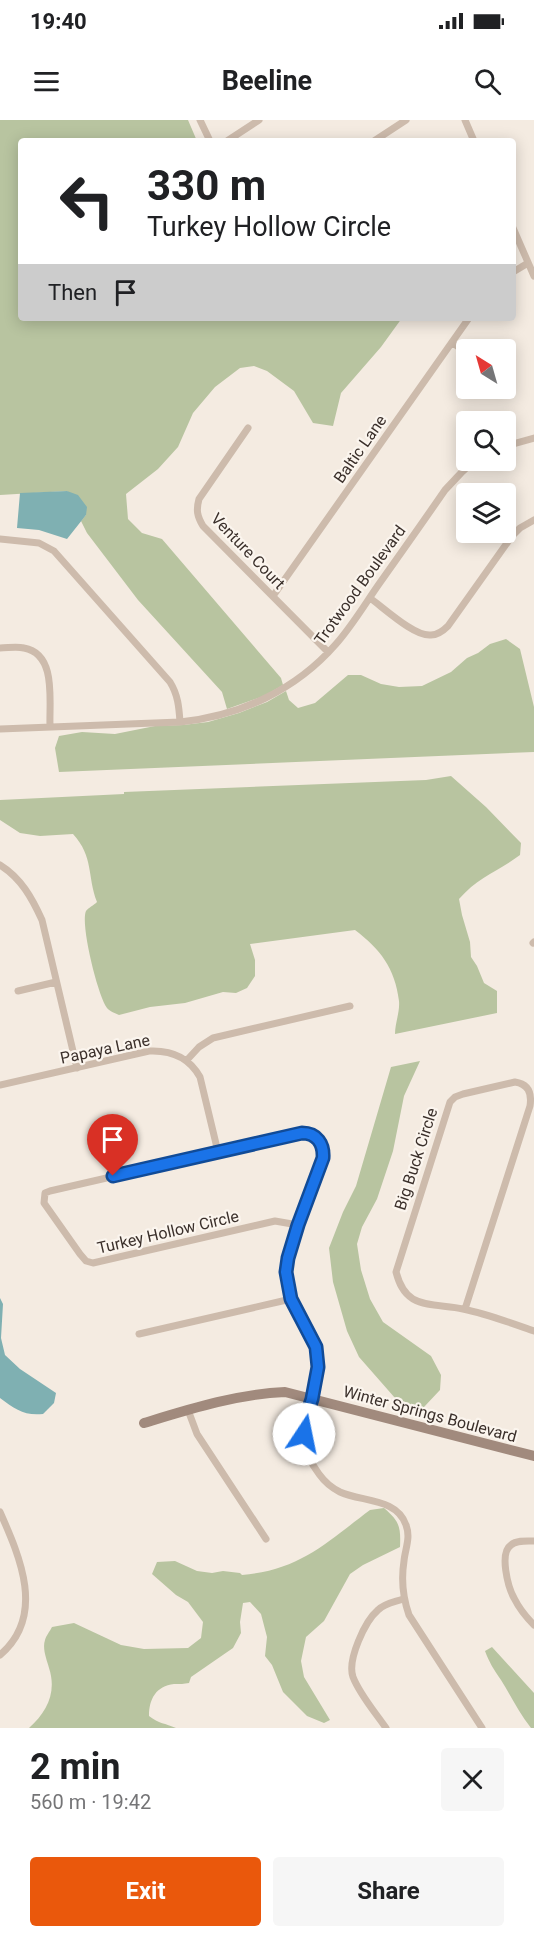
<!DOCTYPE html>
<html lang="en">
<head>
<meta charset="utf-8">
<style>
	body { margin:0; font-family:Roboto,sans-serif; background:#f6f6f6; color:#202124; height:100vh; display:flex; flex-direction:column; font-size:22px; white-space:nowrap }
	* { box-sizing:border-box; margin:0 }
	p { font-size:20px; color:#757577 }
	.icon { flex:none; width:33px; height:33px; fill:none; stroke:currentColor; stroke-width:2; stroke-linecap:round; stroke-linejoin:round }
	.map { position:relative; height:1608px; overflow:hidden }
	.drawer { display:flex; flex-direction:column; background:#fff; flex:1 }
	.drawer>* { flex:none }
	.banner { position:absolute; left:18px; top:18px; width:498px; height:183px; border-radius:6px; box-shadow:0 3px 15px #0003; background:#fff; color:#202124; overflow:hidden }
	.needle { width:39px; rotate:323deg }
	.controls { position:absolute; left:456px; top:219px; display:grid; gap:12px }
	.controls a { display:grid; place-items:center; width:60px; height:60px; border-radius:6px; background:#fff; box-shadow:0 3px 15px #0003; font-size:30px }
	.pin { position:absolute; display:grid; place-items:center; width:51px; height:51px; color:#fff; margin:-62px -26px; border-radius:50% 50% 50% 0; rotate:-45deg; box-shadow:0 0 6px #0007 }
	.pin .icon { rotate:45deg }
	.me { position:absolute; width:66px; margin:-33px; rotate:11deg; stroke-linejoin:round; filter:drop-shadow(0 0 4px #0008) }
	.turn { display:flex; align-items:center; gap:21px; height:126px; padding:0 30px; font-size:27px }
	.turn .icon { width:78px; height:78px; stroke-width:2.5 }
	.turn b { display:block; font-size:42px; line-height:51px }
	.then { display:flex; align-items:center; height:57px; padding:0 30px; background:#0003; gap:12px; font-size:22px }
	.round { display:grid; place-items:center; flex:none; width:63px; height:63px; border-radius:6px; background:#f6f6f6 }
	.overview { display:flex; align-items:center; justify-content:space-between; height:102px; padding:0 30px }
	h1 { font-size:36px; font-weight:700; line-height:45px }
	.button { display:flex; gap:12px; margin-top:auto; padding:12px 30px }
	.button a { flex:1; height:69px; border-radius:6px; background:#ea580c; color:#fff; font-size:24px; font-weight:700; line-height:69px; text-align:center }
	.button a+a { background:#f6f6f6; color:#202124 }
	.status { display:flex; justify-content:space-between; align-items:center; height:42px; padding:0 30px; background:#fff; direction:ltr }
	.status svg { height:16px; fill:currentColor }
	header { display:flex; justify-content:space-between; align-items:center; height:78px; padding:0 30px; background:#fff; font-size:27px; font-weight:700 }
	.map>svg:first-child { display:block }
	.green { fill:#b8c4a0 }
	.water { fill:#7fb0b2 }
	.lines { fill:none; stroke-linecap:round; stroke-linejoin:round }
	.street { stroke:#cdbbac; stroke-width:7 }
	.secondary { stroke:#a18a7d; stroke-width:10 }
	.route-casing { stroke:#114b97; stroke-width:15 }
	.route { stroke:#1a73e8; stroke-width:10 }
	.labels { text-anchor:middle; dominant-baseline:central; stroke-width:4.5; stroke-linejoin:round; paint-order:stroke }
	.street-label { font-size:16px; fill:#3b302b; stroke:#fbf5ee }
</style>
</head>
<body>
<div class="status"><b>19:40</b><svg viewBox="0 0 49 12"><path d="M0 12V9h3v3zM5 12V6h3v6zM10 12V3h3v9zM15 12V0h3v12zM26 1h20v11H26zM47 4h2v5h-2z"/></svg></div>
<header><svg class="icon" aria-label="menu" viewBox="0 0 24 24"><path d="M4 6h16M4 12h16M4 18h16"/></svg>Beeline<svg class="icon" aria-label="search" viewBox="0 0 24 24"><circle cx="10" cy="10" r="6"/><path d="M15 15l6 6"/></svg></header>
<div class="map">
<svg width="534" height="1608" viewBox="0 0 534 1608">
	<rect width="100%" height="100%" fill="#f4ebe1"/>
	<!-- green -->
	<path class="green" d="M 0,0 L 188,0 L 197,21 L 21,21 L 21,198 L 402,198 L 381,227 L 341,273 L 333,306 L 313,303 L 294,271 L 267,251 L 254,246 L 240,248 L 215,267 L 193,293 L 178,327 L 158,349 L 126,374 L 128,399 L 142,413 L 162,419 L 281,558 L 283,565 L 264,576 L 227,589 L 222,572 L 138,480 L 87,413 L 81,401 L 86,395 L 67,371 L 0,375 Z
		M 506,519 L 520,529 L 534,587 L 534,632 L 59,652 L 55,628 L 59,616 L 82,612 L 115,614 L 155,606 L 183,605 L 208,602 L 239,593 L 267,582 L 286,571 L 289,580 L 298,588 L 315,583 L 348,555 L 361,555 L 381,564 L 399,567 L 422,566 L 451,552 L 467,538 L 478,533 L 490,524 Z
		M 451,656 L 486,687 L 521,723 L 520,735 C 497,752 478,757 459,779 L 462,795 L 470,822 L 471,837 L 477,846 L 484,863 L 497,871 L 497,893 L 395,914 C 395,903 400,892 399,881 C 395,848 380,829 355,810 L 250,824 L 255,840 L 255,856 L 247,868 L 236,873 L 223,872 L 185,883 L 150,887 L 119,895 C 115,893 109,891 107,888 C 98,876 80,804 86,791 C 88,788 94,785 97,782 C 87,756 94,737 73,714 L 40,716 L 20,713 L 0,700 L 0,680 L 124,674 L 124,672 L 426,660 Z
		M 420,941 L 404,976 L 393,1031 L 377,1079 L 362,1107 L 357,1124 L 361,1150 L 370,1179 L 383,1202 L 431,1236 L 441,1255 L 440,1270 L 424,1287 L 413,1291 L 402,1286 L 359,1237 L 347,1211 L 333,1162 L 329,1128 L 343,1092 L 356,1066 L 391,947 Z
		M 384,1388 C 399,1401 401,1406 400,1427 L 363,1445 L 350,1454 L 324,1501 L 306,1517 L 301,1541 L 304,1557 L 330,1600 L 324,1603 L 307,1596 L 283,1572 L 272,1545 L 265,1536 L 267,1517 L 261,1494 L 250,1482 L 243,1483 L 240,1502 L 241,1513 L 233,1528 L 191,1557 L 189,1563 C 184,1564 180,1564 174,1564 C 156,1566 149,1579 149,1596 C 159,1604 165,1603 176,1608 L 29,1608 C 47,1592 57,1572 49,1548 C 47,1540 42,1529 45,1520 C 46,1516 50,1511 52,1507 L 74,1503 L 121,1525 L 144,1529 L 188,1528 L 201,1518 L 203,1502 L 188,1482 L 176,1475 L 152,1454 L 157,1442 L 175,1441 L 197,1451 L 212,1453 L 223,1451 L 240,1453 L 242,1455 C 300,1450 326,1423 370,1390 Z
		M 492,1527 L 534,1573 L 534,1608 L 531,1608 C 519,1593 511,1576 501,1560 C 494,1550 489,1542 485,1531 Z"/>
	<!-- water -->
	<path class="water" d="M 67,371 L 78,375 L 87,387 L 86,395 L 67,419 L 39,410 L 17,408 L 20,373 Z
		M 0,1178 L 3,1184 L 1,1218 L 5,1235 L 20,1249 L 56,1273 L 54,1283 L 43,1294 C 24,1296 15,1289 0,1278 Z"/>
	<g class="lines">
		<!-- street -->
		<path class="street" d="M 200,0 L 210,21
			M 465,0 L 474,21
			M 227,21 L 259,0
			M 374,21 L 406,0
			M 513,108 L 534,156
			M 513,152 L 528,143
			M 452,222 L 466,233
			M 248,308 L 199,379 C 196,390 197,396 203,406 L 328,532
			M 506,326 L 534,318
			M 0,419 L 39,423 L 54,431 L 170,562 C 178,575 179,587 180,602
			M 273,476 L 469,198
			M 370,478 C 384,488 415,517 431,515 C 438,515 443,511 448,506 L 512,416 L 520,408 L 534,400
			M 0,528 C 8,528 16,526 24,528 C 57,534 49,581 50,606
			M 0,609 L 180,602 C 240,596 296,570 336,524 C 352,506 365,484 379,464 C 401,433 423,402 445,370 L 461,353 L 475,340
			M 0,745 C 21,758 32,778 42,800 L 77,948
			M 533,823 L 534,822
			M 18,871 L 56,862
			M 187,940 L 199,927 L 213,918 L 350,886
			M 0,965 L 149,931 C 171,930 189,937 200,957 L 218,1032
			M 298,1105 L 275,1101 L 93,1143 L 86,1141 L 80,1134 L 44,1083 L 45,1073 L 50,1071 L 302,1013 C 317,1014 324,1024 323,1038 C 313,1065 302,1092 294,1120 C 291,1130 287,1140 286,1151 C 285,1187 317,1210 317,1245 C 319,1287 287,1312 319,1354 C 324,1361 332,1368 340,1372 C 362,1382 397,1378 406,1405 C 411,1418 405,1429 404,1441 C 401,1460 403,1478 409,1495 L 482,1608
			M 465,1189 L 530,986 C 532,973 528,964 515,962 L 463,974 L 455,977 L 450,982 L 396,1152 C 399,1163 403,1173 413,1179 C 427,1187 447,1185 463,1189 C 487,1194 511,1203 534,1211
			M 139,1214 L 291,1179
			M 188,1290 L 197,1314 L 266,1419
			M 0,1392 C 20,1437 46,1496 0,1535
			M 534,1421 C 527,1421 517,1420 511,1425 C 499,1433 508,1467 514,1478 C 519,1488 526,1497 534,1505
			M 386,1608 C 375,1592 360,1575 353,1557 C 347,1540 365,1501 378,1490 C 385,1483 395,1482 403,1479"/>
		<!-- secondary -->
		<path class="secondary" d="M 144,1303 C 190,1289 237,1274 285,1272 L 534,1336"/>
	</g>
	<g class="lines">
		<defs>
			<path id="route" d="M 113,1056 L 302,1013 C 317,1013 324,1024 323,1038 L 298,1105 L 288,1138 L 286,1152 L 291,1179 L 316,1227 L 318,1247 L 312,1279 L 305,1301 L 304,1314"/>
		</defs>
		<!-- route casing -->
		<use href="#route" class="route-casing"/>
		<!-- route -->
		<use href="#route" class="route"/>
	</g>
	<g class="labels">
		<!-- street labels -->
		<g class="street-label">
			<text transform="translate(360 329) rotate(-55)">Baltic Lane</text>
			<text transform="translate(248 431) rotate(46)">Venture Court</text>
			<text transform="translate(360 465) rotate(-54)">Trotwood Boulevard</text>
			<text transform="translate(105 929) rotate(-12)">Papaya Lane</text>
			<text transform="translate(416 1039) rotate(-72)">Big Buck Circle</text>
			<text transform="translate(168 1112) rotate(-13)">Turkey Hollow Circle</text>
			<text transform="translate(430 1294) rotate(15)">Winter Springs Boulevard</text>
		</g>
	</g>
</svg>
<div class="controls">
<a><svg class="needle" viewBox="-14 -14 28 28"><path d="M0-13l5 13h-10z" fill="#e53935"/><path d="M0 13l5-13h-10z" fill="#757577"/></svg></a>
<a><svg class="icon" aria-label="search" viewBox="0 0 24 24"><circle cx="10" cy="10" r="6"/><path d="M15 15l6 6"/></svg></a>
<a><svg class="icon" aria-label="layers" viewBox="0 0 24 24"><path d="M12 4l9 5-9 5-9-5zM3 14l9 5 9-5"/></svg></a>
</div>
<div class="pin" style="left:113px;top:1056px;background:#d93025"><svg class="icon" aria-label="arrive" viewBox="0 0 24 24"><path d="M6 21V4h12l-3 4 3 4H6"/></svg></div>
<svg class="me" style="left:304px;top:1314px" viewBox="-20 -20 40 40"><circle r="19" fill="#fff"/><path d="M0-13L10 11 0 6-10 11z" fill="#1a73e8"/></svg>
<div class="banner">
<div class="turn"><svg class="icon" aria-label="left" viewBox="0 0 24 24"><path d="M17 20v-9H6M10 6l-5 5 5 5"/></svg><div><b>330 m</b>Turkey Hollow Circle</div></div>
<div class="then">Then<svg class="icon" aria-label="arrive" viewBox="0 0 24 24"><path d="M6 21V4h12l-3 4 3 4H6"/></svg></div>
</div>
</div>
<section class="drawer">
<div class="overview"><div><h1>2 min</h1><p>560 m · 19:42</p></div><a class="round"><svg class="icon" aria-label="close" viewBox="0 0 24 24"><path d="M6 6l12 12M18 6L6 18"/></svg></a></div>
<div class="button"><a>Exit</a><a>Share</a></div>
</section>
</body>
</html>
